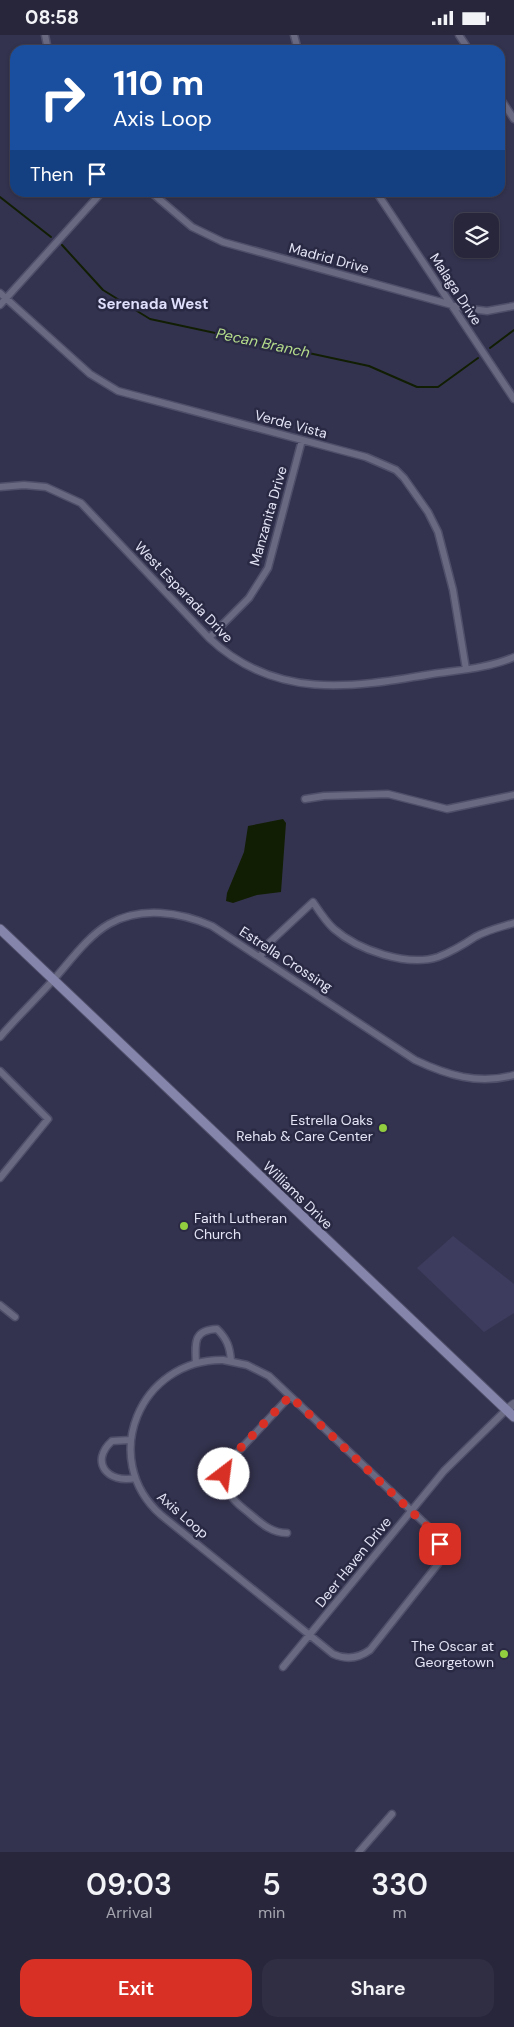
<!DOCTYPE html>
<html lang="en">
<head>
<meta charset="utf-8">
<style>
	body { margin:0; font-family:"DM Sans",sans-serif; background:#2f2e42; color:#f1f3f6; height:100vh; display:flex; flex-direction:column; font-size:19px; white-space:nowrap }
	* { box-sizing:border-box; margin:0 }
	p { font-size:16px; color:#a4a5af }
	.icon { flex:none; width:28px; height:28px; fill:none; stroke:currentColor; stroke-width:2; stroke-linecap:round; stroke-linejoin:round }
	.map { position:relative; height:1817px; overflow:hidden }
	.details { display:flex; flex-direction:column; background:#27263b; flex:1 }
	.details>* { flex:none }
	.top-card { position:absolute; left:10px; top:10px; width:495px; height:152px; border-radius:15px; box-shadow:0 1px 4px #0004,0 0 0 1px #434355; background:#1a4fa0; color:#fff; overflow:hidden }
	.controls { position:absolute; left:454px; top:178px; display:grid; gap:10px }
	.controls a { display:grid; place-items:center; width:45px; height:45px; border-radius:10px; background:#27263b; box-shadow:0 1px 4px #0004,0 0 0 1px #434355; font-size:25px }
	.pin { position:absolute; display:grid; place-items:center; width:42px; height:42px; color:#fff; margin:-21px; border-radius:10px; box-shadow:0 2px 8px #0006 }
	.me { position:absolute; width:55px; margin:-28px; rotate:30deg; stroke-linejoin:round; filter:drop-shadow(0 0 4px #0008) }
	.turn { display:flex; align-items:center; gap:18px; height:105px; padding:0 20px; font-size:22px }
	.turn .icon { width:65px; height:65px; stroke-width:2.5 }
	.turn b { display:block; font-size:35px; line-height:42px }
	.then { display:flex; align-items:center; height:48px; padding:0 20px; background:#0003; gap:10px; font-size:19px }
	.eta { display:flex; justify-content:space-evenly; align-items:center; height:85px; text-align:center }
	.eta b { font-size:30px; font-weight:600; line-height:35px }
	.button { display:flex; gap:10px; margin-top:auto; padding:10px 20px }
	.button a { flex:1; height:58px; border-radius:15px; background:#d93025; color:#fff; font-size:20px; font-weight:600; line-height:58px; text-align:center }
	.button a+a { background:#2f2e42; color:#f1f3f6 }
	.status { display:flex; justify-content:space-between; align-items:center; height:35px; padding:0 25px; background:#27263b; direction:ltr }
	.status svg { height:14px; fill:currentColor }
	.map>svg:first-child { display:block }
	.built { fill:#3d3c5e }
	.water { fill:#121e03 }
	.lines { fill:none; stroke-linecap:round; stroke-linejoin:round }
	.stream { stroke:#121e03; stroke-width:2 }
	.minor-casing { stroke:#504f6a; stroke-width:9 }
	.tertiary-casing { stroke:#504f6a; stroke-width:10 }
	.secondary-casing { stroke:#504f6a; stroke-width:11 }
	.minor { stroke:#696982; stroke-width:6 }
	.tertiary { stroke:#696982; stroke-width:8 }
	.secondary { stroke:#8585ac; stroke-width:9 }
	.route { stroke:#d93025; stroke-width:9; stroke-dasharray:0 16.2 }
	.poi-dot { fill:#91cd3f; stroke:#2a2944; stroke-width:2 }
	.labels { text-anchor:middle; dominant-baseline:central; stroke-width:5; stroke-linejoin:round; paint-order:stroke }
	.street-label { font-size:14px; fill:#e4e4f6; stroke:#2a2944 }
	.poi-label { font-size:14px; fill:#e4e4f6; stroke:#2a2944; text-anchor:end }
	.neighbourhood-label { font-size:15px; font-weight:bold; fill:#dedefb; stroke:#2a2944 }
	.water-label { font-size:15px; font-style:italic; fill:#b5dd8b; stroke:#2a2944 }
</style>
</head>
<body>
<div class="status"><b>08:58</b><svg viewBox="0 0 49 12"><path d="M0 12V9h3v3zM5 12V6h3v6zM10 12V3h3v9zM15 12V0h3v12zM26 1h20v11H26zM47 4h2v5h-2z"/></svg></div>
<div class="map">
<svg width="514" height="1817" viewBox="0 0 514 1817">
	<rect width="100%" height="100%" fill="#34334f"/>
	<!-- built -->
	<path class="built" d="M 453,1201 L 514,1249 L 514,1278 L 484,1297 L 417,1233 Z"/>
	<!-- water -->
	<path class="water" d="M 283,784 L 286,788 L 281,857 L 257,860 L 233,868 L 226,866 L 227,858 L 244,817 L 248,791 Z"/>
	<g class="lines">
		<!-- stream -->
		<path class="stream" d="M 0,162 L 51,202
			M 62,210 L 103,255 L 150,284 L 369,331 L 417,352 L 438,352 L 478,323
			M 490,313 L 514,295"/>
		<defs>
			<path id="minor" d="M 45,0 L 48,15
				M 294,0 L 298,15
				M 459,0 L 469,15
				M 500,63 L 514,84
				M 152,158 L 192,192 L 223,207 L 463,273 L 487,276 L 514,271
				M 377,158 L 514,364
				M 0,258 L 90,339 L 118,356 L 366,422 L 396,435 L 404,443 L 428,477 L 438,497 L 453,555 L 466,634
				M 0,270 L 101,158
				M 0,452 L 24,450 L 46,452 L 81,468 L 209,603 C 275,665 350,653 432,639 C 459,635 489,633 514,622
				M 209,603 L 249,563 L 268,533 L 302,405
				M 305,764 L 324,761 L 388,759 L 447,774 L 514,760
				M 260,922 L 270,907 L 313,867 C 319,876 326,887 334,894 C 358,915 407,932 438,922 C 451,917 463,910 475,902 C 487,895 501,892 514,888
				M 0,1002 C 18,981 37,963 55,943 C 71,925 88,901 109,889 C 141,871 180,877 212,891 L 415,1025 C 447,1040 478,1050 514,1040
				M 0,1036 L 48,1084 L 0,1143
				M 0,1270 L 15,1282
				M 223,1325 L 247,1330 L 269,1341 L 434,1497 L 441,1512 L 438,1529 L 370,1615 C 359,1623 346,1625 333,1619 L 161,1480 C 98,1424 140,1324 223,1325 Z
				M 196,1328 C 195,1308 193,1295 217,1294 C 227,1304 230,1312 231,1326
				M 130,1405 L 112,1406 C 89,1427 108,1449 135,1443
				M 287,1498 C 269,1498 258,1485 244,1474 C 210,1447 226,1429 251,1403 C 264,1389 277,1375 290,1361
				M 283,1632 L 444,1436 L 506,1375
				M 359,1817 L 392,1779"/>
			<path id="tertiary" d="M 506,1375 L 514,1369"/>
			<path id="secondary" d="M 0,894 L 514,1382"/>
		</defs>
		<!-- minor casing -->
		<use href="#minor" class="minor-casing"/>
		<!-- tertiary casing -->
		<use href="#tertiary" class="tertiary-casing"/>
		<!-- secondary casing -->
		<use href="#secondary" class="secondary-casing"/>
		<!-- minor -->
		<use href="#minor" class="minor"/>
		<!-- tertiary -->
		<use href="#tertiary" class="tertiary"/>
		<!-- secondary -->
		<use href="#secondary" class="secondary"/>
	</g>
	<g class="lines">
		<!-- route -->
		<path class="route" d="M 224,1439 L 230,1424 L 290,1361 L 434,1498 L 440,1509"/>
	</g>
	<!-- markers -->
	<g class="poi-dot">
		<circle cx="383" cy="1093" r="5"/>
		<circle cx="184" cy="1191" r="5"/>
		<circle cx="504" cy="1619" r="5"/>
	</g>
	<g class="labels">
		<!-- street labels -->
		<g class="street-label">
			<text transform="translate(329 223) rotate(15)">Madrid Drive</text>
			<text transform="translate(456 254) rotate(57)">Malaga Drive</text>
			<text transform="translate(291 389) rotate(15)">Verde Vista</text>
			<text transform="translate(268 481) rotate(-74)">Manzanita Drive</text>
			<text transform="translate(184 557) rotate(46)">West Esparada Drive</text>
			<text transform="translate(286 924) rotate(33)">Estrella Crossing</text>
			<text transform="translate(298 1160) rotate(44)">Williams Drive</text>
			<text transform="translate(183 1480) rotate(41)">Axis Loop</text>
			<text transform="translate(353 1527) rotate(-51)">Deer Haven Drive</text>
		</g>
		<!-- poi labels -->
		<g class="poi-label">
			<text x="373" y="1085">Estrella Oaks<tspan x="373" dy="16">Rehab &amp; Care Center</tspan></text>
			<text x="194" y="1183" text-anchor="start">Faith Lutheran<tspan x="194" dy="16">Church</tspan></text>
			<text x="494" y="1611">The Oscar at<tspan x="494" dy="16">Georgetown</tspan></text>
		</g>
		<!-- neighbourhood labels -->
		<g class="neighbourhood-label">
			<text x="153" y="269">Serenada West</text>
		</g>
		<!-- water labels -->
		<g class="water-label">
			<text transform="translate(263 308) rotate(12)">Pecan Branch</text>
		</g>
	</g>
</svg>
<div class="controls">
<a><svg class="icon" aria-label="layers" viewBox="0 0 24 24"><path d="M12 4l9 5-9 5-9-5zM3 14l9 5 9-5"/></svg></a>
</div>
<div class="pin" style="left:440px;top:1509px;background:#d93025"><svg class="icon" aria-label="arrive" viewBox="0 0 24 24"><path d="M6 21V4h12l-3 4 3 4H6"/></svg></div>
<svg class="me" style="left:224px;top:1439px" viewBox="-20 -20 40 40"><circle r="19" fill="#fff"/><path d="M0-13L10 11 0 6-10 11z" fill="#d93025"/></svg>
<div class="top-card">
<div class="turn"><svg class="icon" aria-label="right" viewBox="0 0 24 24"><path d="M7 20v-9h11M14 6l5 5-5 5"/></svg><div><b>110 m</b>Axis Loop</div></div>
<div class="then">Then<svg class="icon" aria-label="arrive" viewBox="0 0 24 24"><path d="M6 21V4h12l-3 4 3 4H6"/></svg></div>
</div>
</div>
<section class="details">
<div class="eta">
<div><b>09:03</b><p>Arrival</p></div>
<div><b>5</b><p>min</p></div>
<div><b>330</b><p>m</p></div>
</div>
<div class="button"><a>Exit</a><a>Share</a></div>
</section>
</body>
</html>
